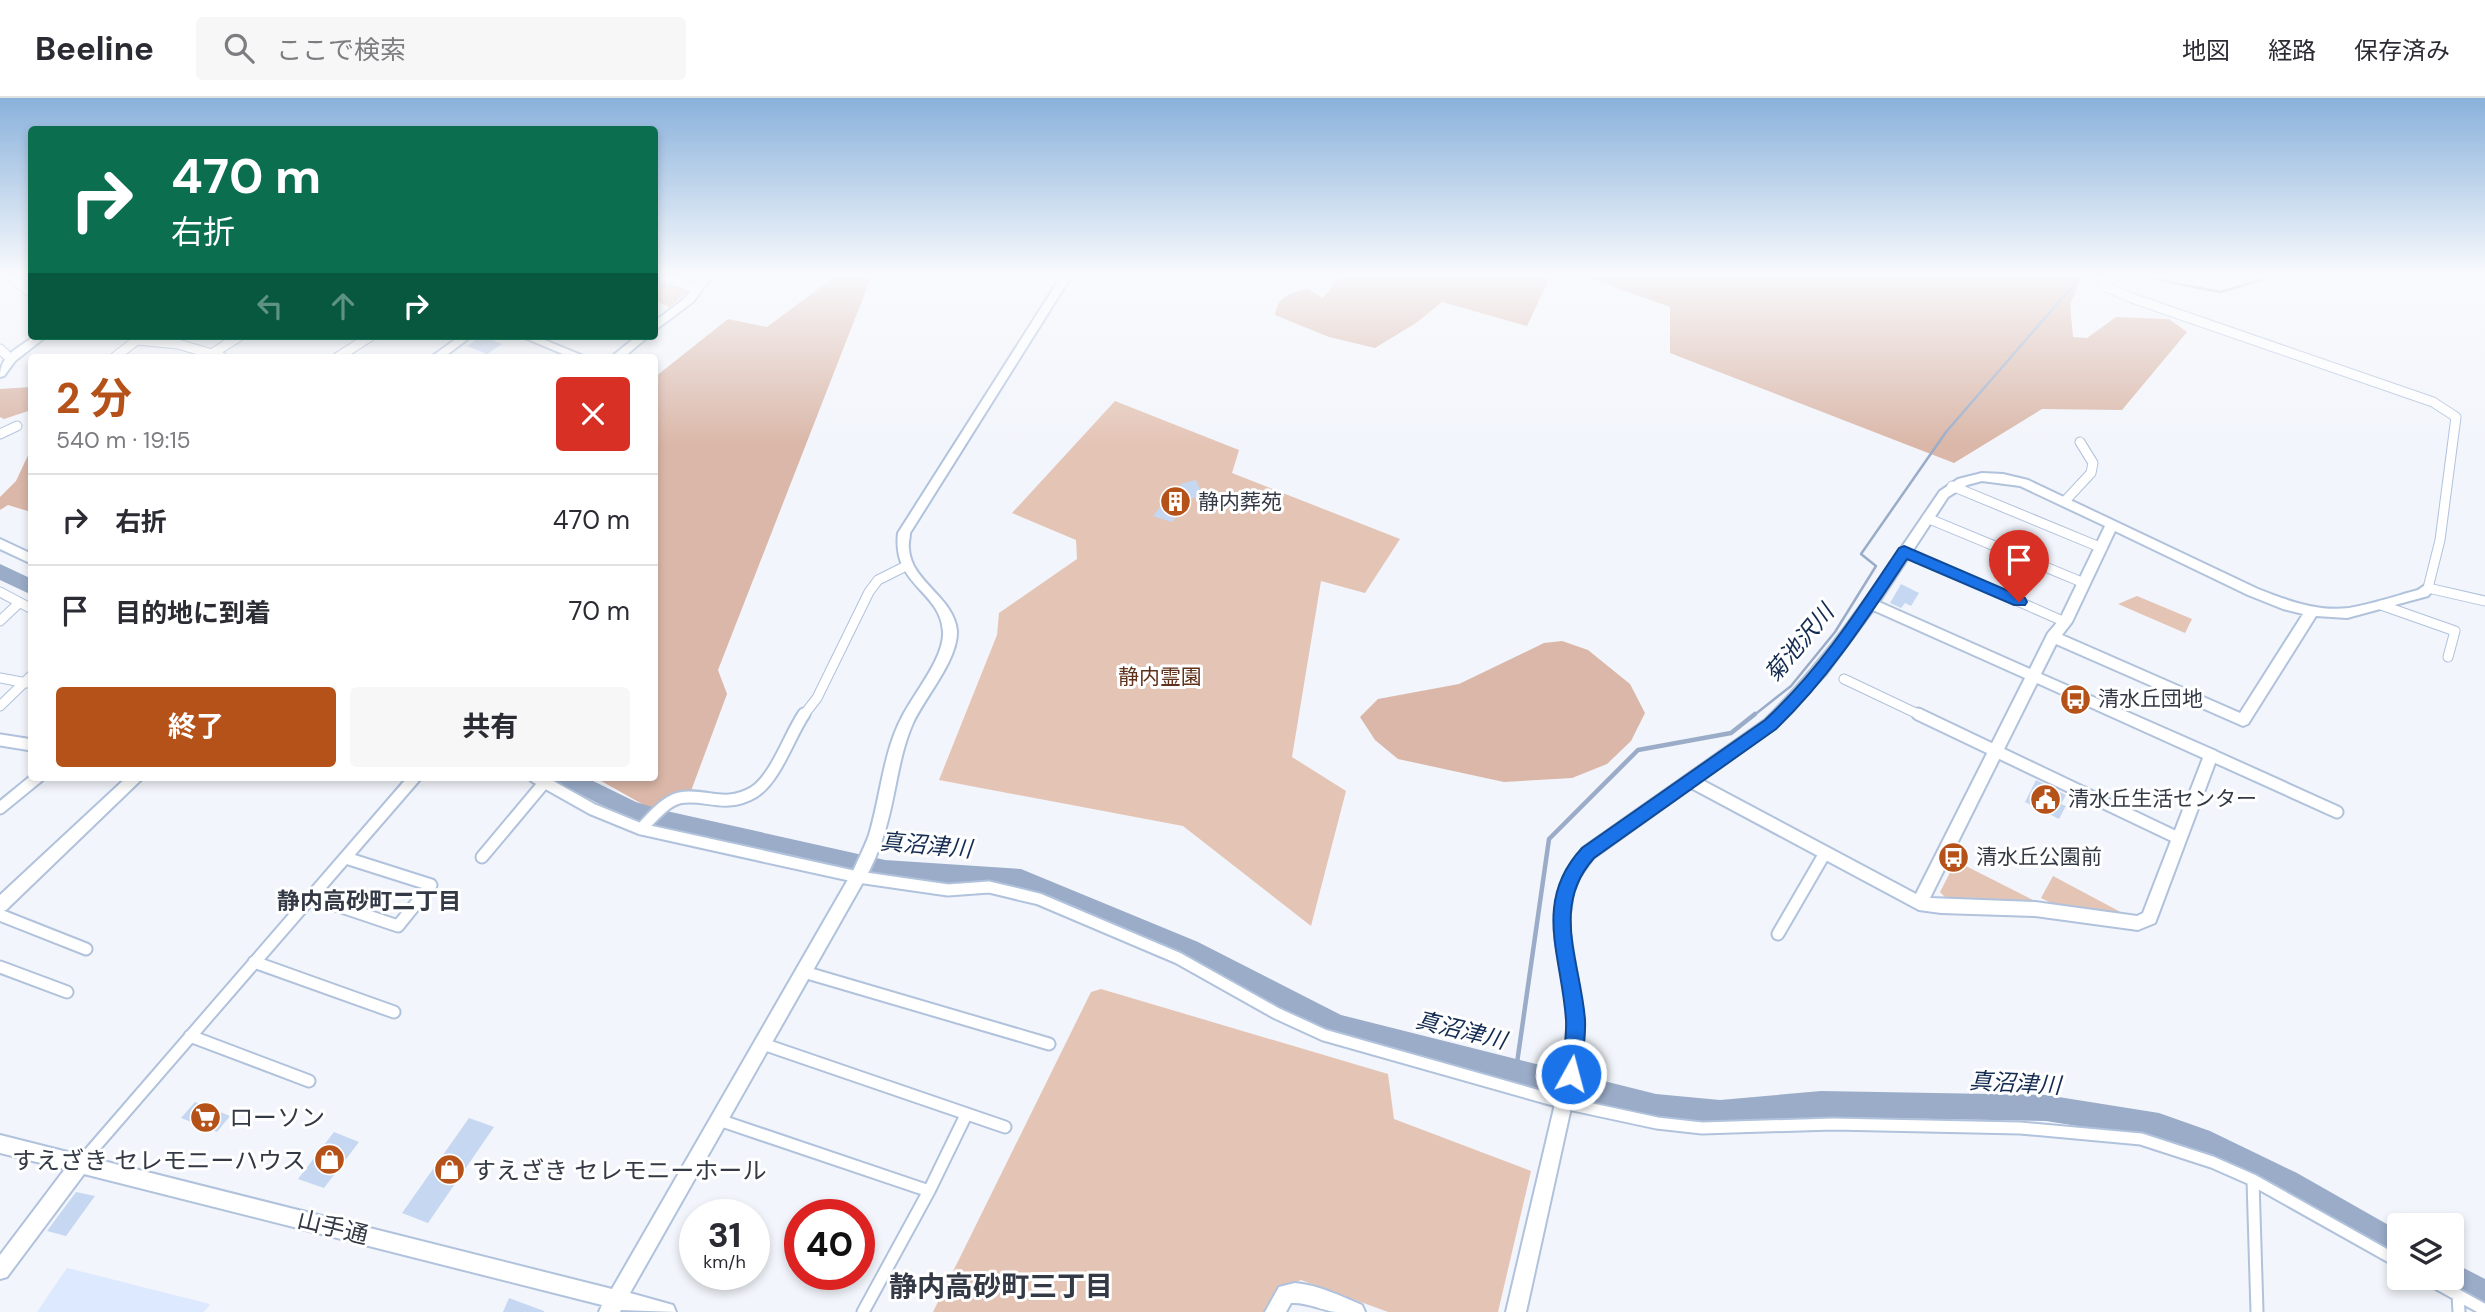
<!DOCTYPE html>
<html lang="ja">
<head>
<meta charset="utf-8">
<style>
	body { margin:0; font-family:"DM Sans","Noto Sans JP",sans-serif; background:#f7f7f7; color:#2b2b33; height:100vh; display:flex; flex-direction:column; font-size:26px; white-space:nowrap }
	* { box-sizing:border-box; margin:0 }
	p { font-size:23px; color:#7c7c81 }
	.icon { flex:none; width:38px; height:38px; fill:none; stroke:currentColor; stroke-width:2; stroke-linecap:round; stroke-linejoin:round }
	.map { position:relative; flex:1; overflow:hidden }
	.details { position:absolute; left:28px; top:256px; width:630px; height:427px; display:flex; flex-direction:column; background:#fff; border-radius:7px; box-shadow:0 4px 10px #0003 }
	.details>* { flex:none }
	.banner { position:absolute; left:28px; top:28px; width:630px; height:214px; border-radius:7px; box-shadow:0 4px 10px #0003; background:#0b6e4f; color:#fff; overflow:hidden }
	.tools { position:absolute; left:2387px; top:1115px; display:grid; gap:14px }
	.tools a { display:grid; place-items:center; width:77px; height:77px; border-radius:7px; background:#fff; box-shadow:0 4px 10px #0003; font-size:35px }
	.speed { position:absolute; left:679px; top:1101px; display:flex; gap:14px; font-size:35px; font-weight:700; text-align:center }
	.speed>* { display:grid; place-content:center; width:91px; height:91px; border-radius:50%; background:#fff; box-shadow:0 4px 10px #0003; line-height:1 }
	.speed small { font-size:18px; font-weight:400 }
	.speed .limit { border:10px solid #d22; background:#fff; color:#111 }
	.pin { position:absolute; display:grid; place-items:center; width:60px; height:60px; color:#fff; margin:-72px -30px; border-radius:50% 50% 50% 0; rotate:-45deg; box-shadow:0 0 7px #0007 }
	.pin .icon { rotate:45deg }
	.me { position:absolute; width:77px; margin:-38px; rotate:7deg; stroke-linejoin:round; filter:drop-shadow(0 0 5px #0008) }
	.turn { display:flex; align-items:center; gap:24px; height:147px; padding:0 28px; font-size:32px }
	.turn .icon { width:91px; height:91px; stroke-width:2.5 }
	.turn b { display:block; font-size:49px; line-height:60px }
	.lanes { display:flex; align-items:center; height:66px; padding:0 28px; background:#0003; justify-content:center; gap:35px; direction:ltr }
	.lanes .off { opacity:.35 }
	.round { display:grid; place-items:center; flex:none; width:74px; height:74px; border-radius:7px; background:#f7f7f7 }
	.summary { display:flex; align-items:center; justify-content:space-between; height:119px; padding:0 28px }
	h1 { font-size:42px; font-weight:700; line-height:52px; color:#b5521a }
	.primary-button { display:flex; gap:14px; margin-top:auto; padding:14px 28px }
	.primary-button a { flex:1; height:80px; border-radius:7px; background:#b5521a; color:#fff; font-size:28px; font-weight:700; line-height:80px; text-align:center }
	.primary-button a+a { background:#f7f7f7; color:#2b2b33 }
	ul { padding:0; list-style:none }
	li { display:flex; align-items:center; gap:21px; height:91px; padding:0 28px; border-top:2px solid #e1e1e2 }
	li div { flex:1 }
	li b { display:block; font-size:26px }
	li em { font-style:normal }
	header { display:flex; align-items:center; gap:42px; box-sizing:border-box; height:98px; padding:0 35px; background:#fff; border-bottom:2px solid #e1e1e2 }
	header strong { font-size:33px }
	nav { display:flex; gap:38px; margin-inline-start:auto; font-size:24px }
	.search { width:490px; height:63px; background:#f7f7f7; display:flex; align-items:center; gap:18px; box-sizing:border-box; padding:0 24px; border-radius:7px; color:#7c7c81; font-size:26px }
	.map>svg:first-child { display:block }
	.built { fill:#dce9fe }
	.green { fill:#e4c4b5 }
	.forest { fill:#dab7a8 }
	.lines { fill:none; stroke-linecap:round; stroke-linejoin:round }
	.stream-far1 { stroke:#9aacc8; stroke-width:2.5 }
	.stream { stroke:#9aacc8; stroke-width:4.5 }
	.river { fill:#9aacc8; fill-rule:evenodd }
	.building { fill:#c6d7f2 }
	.street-far1-casing { stroke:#b0c2dc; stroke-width:11 }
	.street-casing { stroke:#b0c2dc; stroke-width:15 }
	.secondary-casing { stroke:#b0c2dc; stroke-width:4 }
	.street-far1 { stroke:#fff; stroke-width:9 }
	.street { stroke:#fff; stroke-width:11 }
	.secondary { fill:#fff; fill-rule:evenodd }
	.route { fill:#1a73e8; stroke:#114b97; stroke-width:2 }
	.labels { text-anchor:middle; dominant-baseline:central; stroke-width:6; stroke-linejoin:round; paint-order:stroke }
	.poi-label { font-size:21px; fill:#333a45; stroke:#fff; text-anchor:start }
	.park-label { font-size:21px; fill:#60311b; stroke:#fff }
	.water-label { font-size:23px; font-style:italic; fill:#132b51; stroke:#fff }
	.neighbourhood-label { font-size:23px; font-weight:bold; fill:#333a45; stroke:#fff }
	.near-poi-label { font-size:24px; fill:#333a45; stroke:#fff; text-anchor:start }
	.near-street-label { font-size:24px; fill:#333a45; stroke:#fff }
	.near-neighbourhood-label { font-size:28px; font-weight:bold; fill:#333a45; stroke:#fff }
</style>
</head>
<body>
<header>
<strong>Beeline</strong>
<div class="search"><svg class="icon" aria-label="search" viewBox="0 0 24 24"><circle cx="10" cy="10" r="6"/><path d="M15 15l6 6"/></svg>ここで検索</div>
<nav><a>地図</a><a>経路</a><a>保存済み</a></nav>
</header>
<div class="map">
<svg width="2485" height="1214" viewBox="0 0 2485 1214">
	<rect width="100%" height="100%" fill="#f2f5fb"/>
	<!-- built -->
	<path class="built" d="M 67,1170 L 210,1206 L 204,1214 L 37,1214 Z"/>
	<!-- green -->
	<path class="green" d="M 655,180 L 688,192 L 670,209 L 655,203 Z
		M 1115,303 L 1239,352 L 1232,375 L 1400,441 L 1365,495 L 1321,483 L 1292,659 L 1346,693 L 1311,828 L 1183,728 L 939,682 L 997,537 L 999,515 L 1077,461 L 1076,442 L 1012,415 Z
		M 2137,498 L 2192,521 L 2185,535 L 2118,506 Z
		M 1956,763 L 2035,803 L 2036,804 L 1946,800 L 1940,794 Z
		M 2053,778 L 2128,818 L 2053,806 L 2041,800 Z
		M 1101,891 L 1388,976 L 1394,1021 L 1531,1073 L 1498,1214 L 1388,1214 L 1301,1182 L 1275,1193 L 1267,1214 L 933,1214 L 1091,894 Z"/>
	<!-- forest -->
	<path class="forest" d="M 837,177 L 872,177 L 718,572 L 727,596 L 691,693 L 651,711 L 594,679 L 654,679 L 655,279 L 728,221 L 767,229 Z
		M 1340,177 L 1551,177 L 1527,228 L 1442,204 L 1416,225 L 1375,250 L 1329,239 L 1275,217 C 1278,198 1290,195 1308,191 L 1323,200 Z
		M 1581,177 L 2083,177 L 2070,206 L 2073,239 L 2087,240 L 2116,219 L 2169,221 L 2187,234 L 2122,312 L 2042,311 L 1954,365 L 1670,255 L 1670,209 Z
		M 31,289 L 31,312 L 4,321 L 0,319 L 0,291 Z
		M 31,351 L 31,414 L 8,407 L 0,412 L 0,399 L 16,383 Z
		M 1562,543 L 1588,552 L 1630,586 L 1645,615 L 1631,643 L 1607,666 L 1572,680 L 1504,684 L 1398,661 L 1375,642 L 1360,619 L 1378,601 L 1459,586 L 1544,545 Z"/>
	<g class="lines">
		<!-- stream-far1 -->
		<path class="stream-far1" d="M 2133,177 L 2220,194 L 2278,177
			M 1753,618 L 1791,588 L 1835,534 L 1876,468 L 1861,456 L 1946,334 L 2082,177"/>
		<!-- stream -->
		<path class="stream" d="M 1516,972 L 1549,741 L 1638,652 L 1731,635 L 1755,616"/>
		<!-- river -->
		<path class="river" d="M 0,466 L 32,481 L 32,497 L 0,482 Z
			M 554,679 L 585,679 L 636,704 L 662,712 L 885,762 L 1021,771 L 1198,844 L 1341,917 L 1656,996 L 1720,1002 L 1821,993 L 2046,997 L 2159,1015 L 2210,1033 L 2297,1075 L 2399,1133 L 2399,1162 L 2195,1053 L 2159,1041 L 2046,1023 L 1821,1019 L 1720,1028 L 1656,1022 L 1337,940 L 1180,860 L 1019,791 L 885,782 L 630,721 L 557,685 Z
			M 2452,1164 L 2485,1181 L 2485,1211 L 2442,1188 L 2439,1180 L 2452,1180 Z"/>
	</g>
	<!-- building -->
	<path class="building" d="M 481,238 L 482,238 L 502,246 L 487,256 L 467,248 Z
		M 1196,382 L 1203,398 L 1182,402 L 1181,413 L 1172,424 L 1153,418 L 1169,397 L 1178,401 L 1175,393 L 1183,391 L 1180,386 Z
		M 1901,486 L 1919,495 L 1911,508 L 1905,505 L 1901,510 L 1890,505 Z
		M 2036,682 L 2066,697 L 2061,706 L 2066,708 L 2059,721 L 2025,704 Z
		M 195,1004 L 230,1018 L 217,1034 L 181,1020 Z
		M 469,1020 L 494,1029 L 428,1125 L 402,1115 Z
		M 334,1034 L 359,1044 L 324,1090 L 298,1081 Z
		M 76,1094 L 95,1098 L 66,1138 L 47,1133 Z
		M 509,1200 L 544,1213 L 544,1214 L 503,1214 Z"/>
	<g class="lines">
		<defs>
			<path id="street-far1" d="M 658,177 L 698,191
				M 2097,177 L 2106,189 L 2132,200 L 2433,304 L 2456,319 L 2440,442 L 2428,490 L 2485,503
				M 10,178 L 32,196
				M 137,242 L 178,246 L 222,259
				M 0,251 L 11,261
				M 213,255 L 240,238
				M 115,259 L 142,238
				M 338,259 L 371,238
				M 0,336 L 17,328
				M 1952,388 L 2102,450
				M 2065,403 L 2091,375 L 2093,365 L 2080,344
				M 1927,420 L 2084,485
				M 1904,453 L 2065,524
				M 0,494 L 32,511
				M 2381,507 L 2455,533 L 2448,559
				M 0,523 L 19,505
				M 0,580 L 27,585
				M 1844,581 L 1922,618
				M 0,608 L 32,577
				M 803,618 L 817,600 L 869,494 L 878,482 L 908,467"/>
			<path id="street" d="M 1918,616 L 2178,740
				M 0,642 L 32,647
				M 2211,657 L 2337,714
				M 535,679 L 592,711 L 641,731 L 858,779 L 948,792 L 989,789 L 1039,801 L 1178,860 L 1276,915 L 1324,937 L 1564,1005 L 1657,1025 L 1702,1030 L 1833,1026 L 2020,1030 L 2141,1041 L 2212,1064 L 2253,1082 L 2399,1164
				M 0,710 L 38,679
				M 641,731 C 651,721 664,704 679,700 C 704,694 724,712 754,694 C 776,680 789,638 804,616
				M 482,759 L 544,685
				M 312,799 L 398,828 L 431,787 L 346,760
				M 0,817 L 86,851
				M 1778,836 L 1825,755
				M 254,864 L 394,914
				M 0,869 L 67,894
				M 804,874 L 1049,946
				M 190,938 L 309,983
				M 763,946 L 1005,1029
				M 719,1022 L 929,1093 L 966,1017
				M 80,1066 L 415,679
				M 2253,1082 L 2257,1214
				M 2427,1180 L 2485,1212
				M 2458,1197 L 2459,1214
				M 863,1214 L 929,1093"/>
			<path id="secondary" d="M 702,177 L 713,177 L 693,204 L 654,233 L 654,224 L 685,200 Z
				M 1062,177 L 1072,177 L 910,435 C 910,440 908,446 909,451 C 911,484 954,499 957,533 C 958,562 925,599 913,625 C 897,661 896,701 883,739 C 879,752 873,766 866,779 L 630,1195 L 673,1207 L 676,1214 L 621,1212 L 620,1214 L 599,1214 L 602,1207 L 84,1076 L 7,1179 L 0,1181 L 0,1157 L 65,1071 L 0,1055 L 0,1037 L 612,1191 L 854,771 C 859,760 865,748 869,737 C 881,697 883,655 902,619 C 914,595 945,559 943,533 C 940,492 892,488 898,435 Z
				M 35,238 L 47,238 L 15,263 L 4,278 L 0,279 C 0,257 18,250 35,238 Z
				M 460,238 L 472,238 L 444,259 L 431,259 Z
				M 520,238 L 535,238 L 586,259 L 570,259 Z
				M 637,238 L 649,238 L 624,259 L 611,259 Z
				M 1982,375 L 2003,376 L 2028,382 L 2258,491 C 2286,502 2317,514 2349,510 C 2372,506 2396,498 2418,492 L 2428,485 L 2435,490 L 2428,498 L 2347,520 L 2316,518 L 2248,626 L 2243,628 L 2056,546 L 2041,576 L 2216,653 L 2218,657 L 2157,820 L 2155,825 L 2138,832 L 2035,818 L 1941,815 L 1919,812 L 1691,690 L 1593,760 L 1580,778 L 1573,794 L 1570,815 L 1570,835 L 1584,922 L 1583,955 L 1526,1214 L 1506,1214 L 1567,955 C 1567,944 1568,933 1568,922 C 1564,849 1532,819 1583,750 L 1765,622 C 1834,554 1885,473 1940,393 L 1958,381 ZM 1982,383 L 2020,388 L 2105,428 L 2060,521 L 2048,535 L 2030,571 L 1879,504 L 1948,399 L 1967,387 ZM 2115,433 L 2248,497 L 2283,511 L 2303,516 L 2240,615 L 2062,537 L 2072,524 ZM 1873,512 L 2025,580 L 1916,796 L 1702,682 L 1775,630 L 1825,577 ZM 2037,585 L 2203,660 L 2143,815 L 2137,818 L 2035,804 L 1930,800 Z
				M 0,441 L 32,456 L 32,466 L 0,451 Z
				M 127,679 L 144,679 L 6,812 L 0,814 L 0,797 Z
				M 1295,1185 C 1319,1187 1340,1198 1362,1207 L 1365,1214 C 1355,1214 1345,1214 1336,1214 C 1320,1212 1308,1204 1291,1205 L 1286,1214 L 1265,1214 L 1279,1189 Z"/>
		</defs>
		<!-- street-far1 casing -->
		<use href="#street-far1" class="street-far1-casing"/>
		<!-- street casing -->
		<use href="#street" class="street-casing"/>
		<!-- secondary casing -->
		<use href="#secondary" class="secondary-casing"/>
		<!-- street-far1 -->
		<use href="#street-far1" class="street-far1"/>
		<!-- street -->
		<use href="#street" class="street"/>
		<!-- secondary -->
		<use href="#secondary" class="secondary"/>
	</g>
	<!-- sky -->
	<linearGradient id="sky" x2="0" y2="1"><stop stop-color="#89b1db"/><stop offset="0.51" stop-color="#f9fafd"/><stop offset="1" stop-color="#f9fafd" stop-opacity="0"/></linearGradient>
	<rect width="2485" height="347" fill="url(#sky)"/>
	<!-- route -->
	<path class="route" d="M 1904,448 L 2025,500 L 2027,504 L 2025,507 L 2014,507 L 1907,461 C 1867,521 1829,580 1776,631 L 1594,760 C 1550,809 1581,865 1585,922 C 1586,939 1582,959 1580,976 L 1578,983 L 1571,985 L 1564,983 L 1561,976 C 1563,959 1567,939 1566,922 C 1562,858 1532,804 1582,750 L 1765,622 C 1821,570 1857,513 1899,450 Z"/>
	<!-- icons -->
	<defs>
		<symbol id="building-disc" viewBox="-11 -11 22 22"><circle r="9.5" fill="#b5521a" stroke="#fff"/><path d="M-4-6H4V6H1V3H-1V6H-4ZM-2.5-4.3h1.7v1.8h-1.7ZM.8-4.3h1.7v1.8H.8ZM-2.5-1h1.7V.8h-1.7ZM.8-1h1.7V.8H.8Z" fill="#fff"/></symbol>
		<symbol id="bus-disc" viewBox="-11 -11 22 22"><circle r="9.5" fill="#b5521a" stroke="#fff"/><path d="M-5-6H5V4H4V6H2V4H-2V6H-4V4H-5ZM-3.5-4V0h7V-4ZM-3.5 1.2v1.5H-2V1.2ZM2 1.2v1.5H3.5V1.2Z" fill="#fff"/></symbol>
		<symbol id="civic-disc" viewBox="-11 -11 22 22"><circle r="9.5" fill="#b5521a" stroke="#fff"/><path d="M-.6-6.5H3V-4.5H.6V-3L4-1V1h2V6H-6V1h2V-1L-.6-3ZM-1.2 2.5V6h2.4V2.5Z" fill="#fff"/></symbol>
		<symbol id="supermarket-disc" viewBox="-11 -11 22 22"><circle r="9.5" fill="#b5521a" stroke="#fff"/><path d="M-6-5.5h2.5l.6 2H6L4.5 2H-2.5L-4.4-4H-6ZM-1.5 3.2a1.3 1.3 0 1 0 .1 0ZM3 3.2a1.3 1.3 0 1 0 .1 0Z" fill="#fff"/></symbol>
		<symbol id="shop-disc" viewBox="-11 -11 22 22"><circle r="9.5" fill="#b5521a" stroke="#fff"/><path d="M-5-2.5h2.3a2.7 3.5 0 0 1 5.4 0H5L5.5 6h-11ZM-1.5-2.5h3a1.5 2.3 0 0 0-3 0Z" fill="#fff"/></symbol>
	</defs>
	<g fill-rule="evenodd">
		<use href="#building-disc" x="1158" y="386" width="35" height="35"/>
		<use href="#bus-disc" x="2058" y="584" width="35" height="35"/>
		<use href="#civic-disc" x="2028" y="684" width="35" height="35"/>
		<use href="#bus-disc" x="1936" y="742" width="35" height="35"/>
		<use href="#supermarket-disc" x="188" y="1002" width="35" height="35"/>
		<use href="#shop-disc" x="312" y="1044" width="35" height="35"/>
		<use href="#shop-disc" x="432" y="1054" width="35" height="35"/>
	</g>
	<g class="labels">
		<!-- poi labels -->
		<g class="poi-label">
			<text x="1198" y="404">静内葬苑</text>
			<text x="2098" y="601">清水丘団地</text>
			<text x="2068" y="701">清水丘生活センター</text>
			<text x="1976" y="759">清水丘公園前</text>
		</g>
		<!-- park labels -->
		<g class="park-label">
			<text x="1160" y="579">静内霊園</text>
		</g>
		<!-- water labels -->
		<g class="water-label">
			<text transform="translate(1799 545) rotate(-50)">菊池沢川</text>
			<text transform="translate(926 747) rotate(5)">真沼津川</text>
			<text transform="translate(1461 932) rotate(14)">真沼津川</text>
			<text transform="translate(2015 985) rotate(3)">真沼津川</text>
		</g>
		<!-- neighbourhood labels -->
		<g class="neighbourhood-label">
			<text x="369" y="803">静内高砂町二丁目</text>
		</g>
		<!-- near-poi labels -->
		<g class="near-poi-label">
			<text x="229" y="1019">ローソン</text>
			<text x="306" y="1062" text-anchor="end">すえざき セレモニーハウス</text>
			<text x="472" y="1072">すえざき セレモニーホール</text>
		</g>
		<!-- near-street labels -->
		<g class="near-street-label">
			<text transform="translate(333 1129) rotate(14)">山手通</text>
		</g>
		<!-- near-neighbourhood labels -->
		<g class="near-neighbourhood-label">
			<text x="1001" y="1188">静内高砂町三丁目</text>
		</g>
	</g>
</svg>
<div class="tools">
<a><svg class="icon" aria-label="layers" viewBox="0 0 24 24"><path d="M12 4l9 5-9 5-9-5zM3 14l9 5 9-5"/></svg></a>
</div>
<div class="speed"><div>31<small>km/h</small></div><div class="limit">40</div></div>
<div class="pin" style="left:2019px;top:504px;background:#d93025"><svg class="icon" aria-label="arrive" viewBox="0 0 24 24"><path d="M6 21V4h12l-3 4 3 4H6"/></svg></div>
<svg class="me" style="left:1571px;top:976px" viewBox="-20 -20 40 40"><circle r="17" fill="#1a73e8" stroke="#fff" stroke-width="3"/><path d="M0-11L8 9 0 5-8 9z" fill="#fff"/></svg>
<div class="banner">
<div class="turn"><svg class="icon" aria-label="right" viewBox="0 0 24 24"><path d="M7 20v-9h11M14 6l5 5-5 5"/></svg><div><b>470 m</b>右折</div></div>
<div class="lanes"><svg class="icon off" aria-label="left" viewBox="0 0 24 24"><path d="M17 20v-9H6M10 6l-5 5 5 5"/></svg><svg class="icon off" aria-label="ahead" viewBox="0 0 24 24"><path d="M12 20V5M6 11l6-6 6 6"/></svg><svg class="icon" aria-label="right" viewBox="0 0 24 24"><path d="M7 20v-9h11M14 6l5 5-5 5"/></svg></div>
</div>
<section class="details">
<div class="summary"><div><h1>2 分</h1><p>540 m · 19:15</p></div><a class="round" style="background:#d93025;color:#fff"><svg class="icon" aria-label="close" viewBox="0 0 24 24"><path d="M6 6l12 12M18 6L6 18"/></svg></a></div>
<ul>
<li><svg class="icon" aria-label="right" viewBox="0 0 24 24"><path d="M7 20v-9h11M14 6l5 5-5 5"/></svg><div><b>右折</b></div><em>470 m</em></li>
<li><svg class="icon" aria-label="arrive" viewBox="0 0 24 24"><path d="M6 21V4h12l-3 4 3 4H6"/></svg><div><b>目的地に到着</b></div><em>70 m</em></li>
</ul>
<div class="primary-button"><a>終了</a><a>共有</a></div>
</section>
</div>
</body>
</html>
